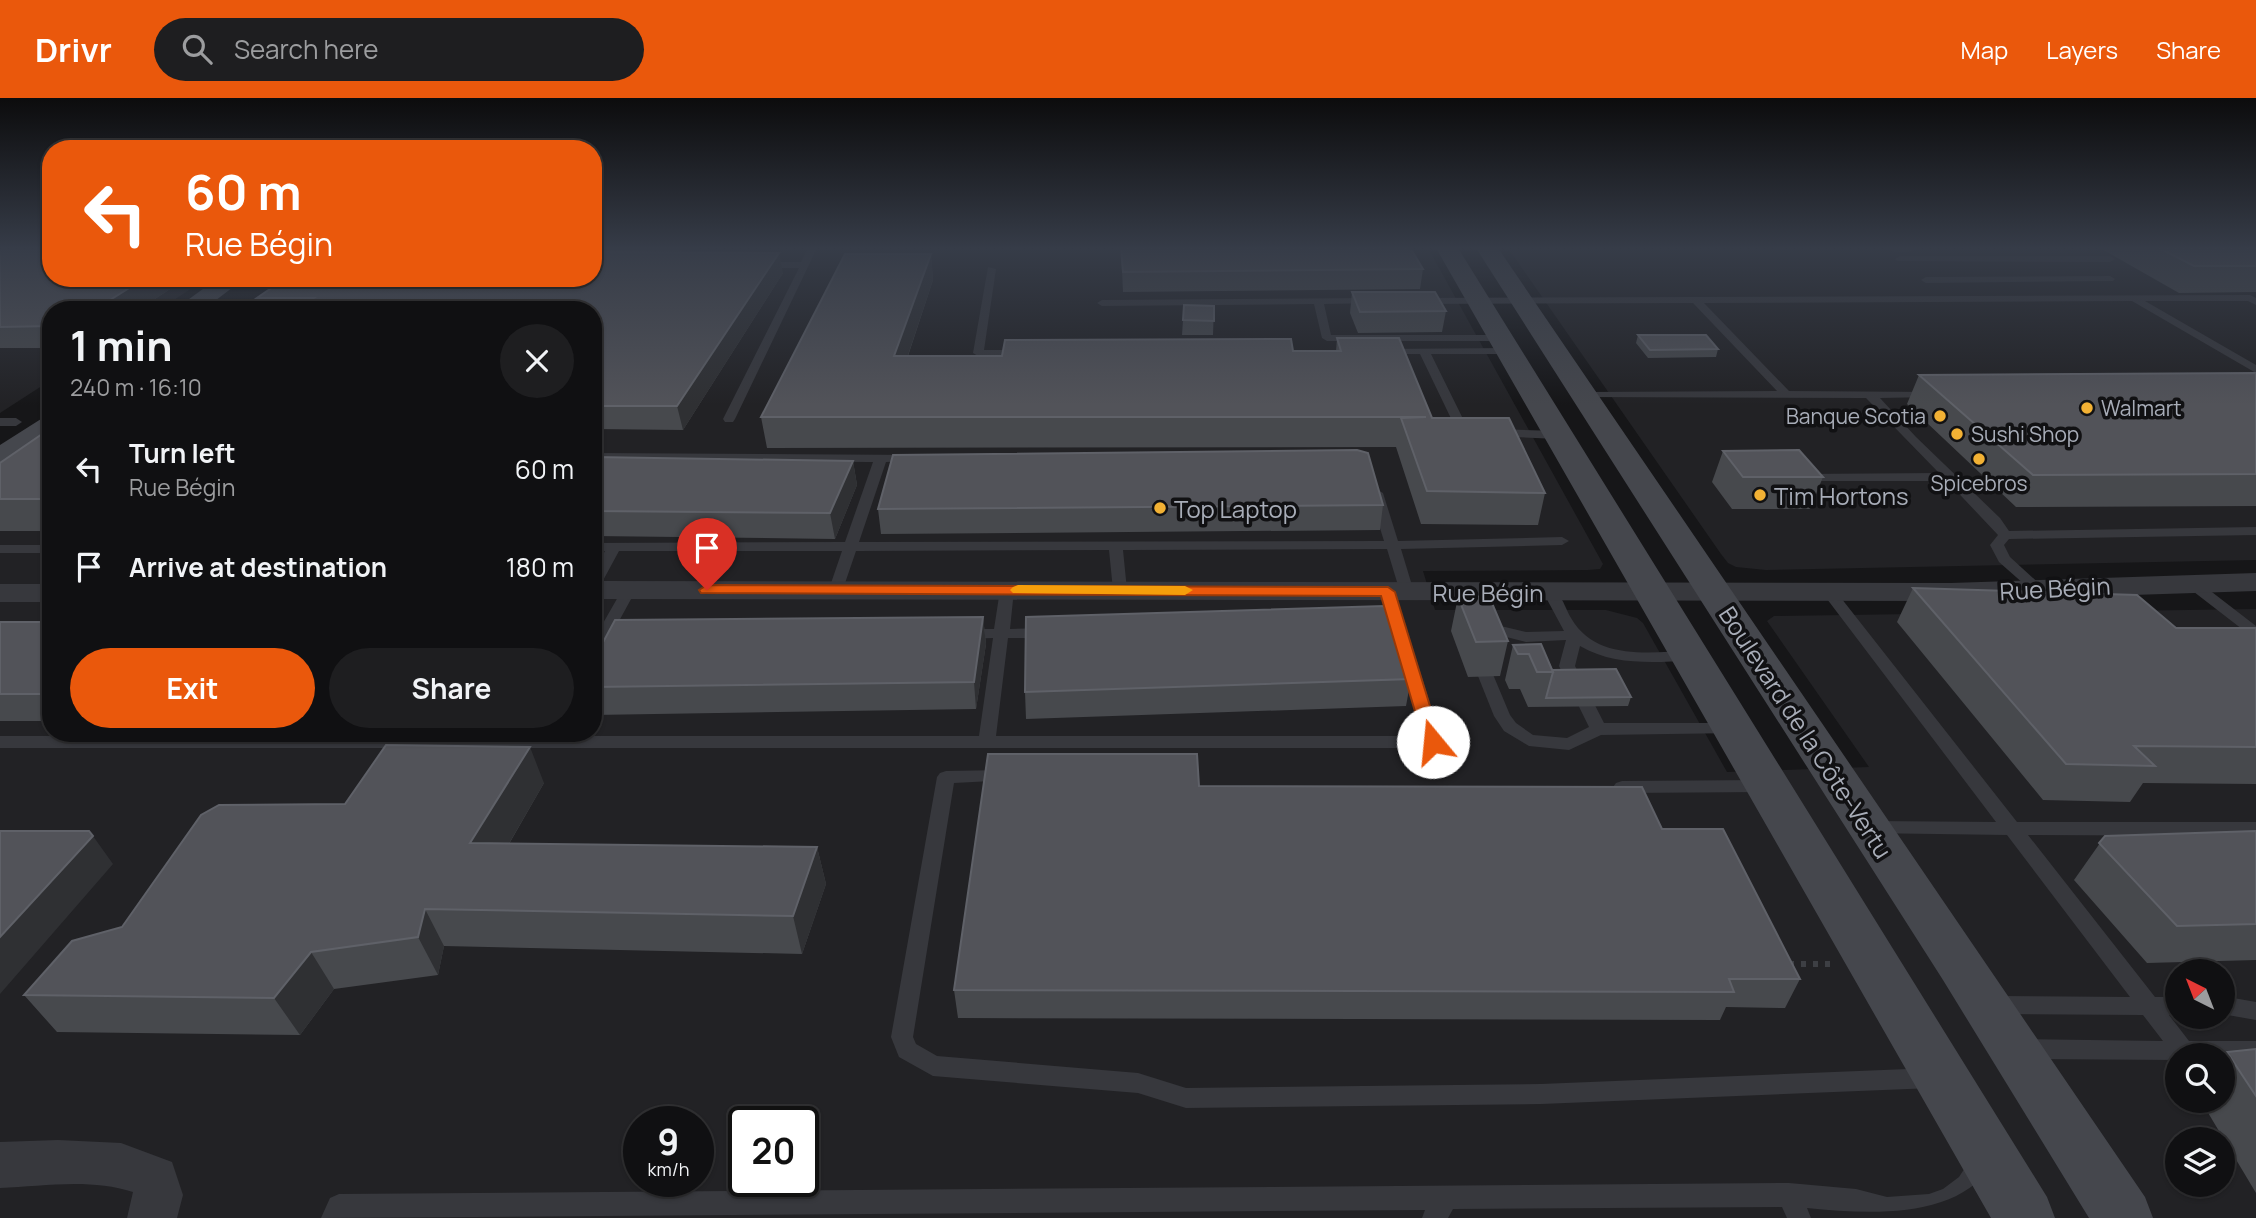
<!DOCTYPE html>
<html lang="en">
<head>
<meta charset="utf-8">
<style>
	body { margin:0; font-family:Manrope,sans-serif; background:#1e1e20; color:#f1f3f6; height:100vh; display:flex; flex-direction:column; font-size:26px; white-space:nowrap }
	* { box-sizing:border-box; margin:0 }
	p { font-size:23px; color:#9c9d9f }
	.icon { flex:none; width:38px; height:38px; fill:none; stroke:currentColor; stroke-width:2; stroke-linecap:round; stroke-linejoin:round }
	.map { position:relative; flex:1; overflow:hidden }
	.sheet { position:absolute; left:42px; top:203px; width:560px; height:441px; display:flex; flex-direction:column; background:#101012; border-radius:28px; box-shadow:0 2px 5px #0004,0 0 0 2px #303032 }
	.sheet>* { flex:none }
	.banner { position:absolute; left:42px; top:42px; width:560px; height:147px; border-radius:28px; box-shadow:0 2px 5px #0004,0 0 0 2px #303032; background:#ea580c; color:#fff; overflow:hidden }
	.needle { width:46px; rotate:318deg }
	.buttons { position:absolute; left:2165px; top:861px; display:grid; gap:14px }
	.buttons a { display:grid; place-items:center; width:70px; height:70px; border-radius:50%; background:#101012; box-shadow:0 2px 5px #0004,0 0 0 2px #303032; font-size:35px }
	.speed { position:absolute; left:623px; top:1008px; display:flex; gap:14px; font-size:35px; font-weight:700; text-align:center }
	.speed>* { display:grid; place-content:center; width:91px; height:91px; border-radius:50%; background:#101012; box-shadow:0 2px 5px #0004,0 0 0 2px #303032; line-height:1 }
	.speed small { font-size:18px; font-weight:400 }
	.speed .limit { border:4px solid #111; border-radius:10px; background:#fff; color:#111 }
	.pin { position:absolute; display:grid; place-items:center; width:60px; height:60px; color:#fff; margin:-72px -30px; border-radius:50% 50% 50% 0; rotate:-45deg; box-shadow:0 0 7px #0007 }
	.pin .icon { rotate:45deg }
	.me { position:absolute; width:77px; margin:-38px; rotate:343deg; stroke-linejoin:round; filter:drop-shadow(0 0 5px #0008) }
	.turn { display:flex; align-items:center; gap:24px; height:147px; padding:0 28px; font-size:32px }
	.turn .icon { width:91px; height:91px; stroke-width:2.5 }
	.turn b { display:block; font-size:49px; line-height:60px }
	.round { display:grid; place-items:center; flex:none; width:74px; height:74px; border-radius:37px; background:#1e1e20 }
	.headline { display:flex; align-items:center; justify-content:space-between; height:119px; padding:0 28px }
	h1 { font-size:42px; font-weight:700; line-height:52px }
	.button { display:flex; gap:14px; margin-top:auto; padding:14px 28px }
	.button a { flex:1; height:80px; border-radius:42px; background:#ea580c; color:#fff; font-size:28px; font-weight:700; line-height:80px; text-align:center }
	.button a+a { background:#1e1e20; color:#f1f3f6 }
	ul { padding:0; list-style:none }
	li { display:flex; align-items:center; gap:21px; height:98px; padding:0 28px }
	li div { flex:1 }
	li b { display:block; font-size:26px }
	li em { font-style:normal }
	header { display:flex; align-items:center; gap:42px; box-sizing:border-box; height:98px; padding:0 35px; background:#ea580c; color:#fff }
	header strong { font-size:33px }
	nav { display:flex; gap:38px; margin-inline-start:auto; font-size:24px }
	.search { width:490px; height:63px; background:#1e1e20; display:flex; align-items:center; gap:18px; box-sizing:border-box; padding:0 24px; border-radius:38px; color:#9c9d9f; font-size:26px }
	.map>svg:first-child { display:block }
	.built { fill:#222225; fill-rule:evenodd }
	.lines { fill:none; stroke-linecap:round; stroke-linejoin:round }
	.path { stroke:#3d3f44; stroke-width:6; stroke-dasharray:5 7; stroke-linecap:butt }
	.lane { fill:#37383d; fill-rule:evenodd }
	.street { fill:#37383d; fill-rule:evenodd }
	.secondary { fill:#45474d; fill-rule:evenodd }
	.wall { fill:#47494d }
	.shaded-wall { fill:#2f3033 }
	.building { fill:#525359; stroke:#5f6168; stroke-width:2 }
	.route { fill:#ea580c; stroke:#983908; stroke-width:2 }
	.slow { fill:#f59e0b }
	.poi-dot { fill:#f2b134; stroke:#111113; stroke-width:2.5 }
	.labels { text-anchor:middle; dominant-baseline:central; stroke-width:7; stroke-linejoin:round; paint-order:stroke }
	.far-poi-label { font-size:21px; fill:#a8adb8; stroke:#111113; text-anchor:start }
	.poi-label { font-size:24px; fill:#a8adb8; stroke:#111113; text-anchor:start }
	.street-label { font-size:24px; fill:#a8adb8; stroke:#111113 }
</style>
</head>
<body>
<header>
<strong>Drivr</strong>
<div class="search"><svg class="icon" aria-label="search" viewBox="0 0 24 24"><circle cx="10" cy="10" r="6"/><path d="M15 15l6 6"/></svg>Search here</div>
<nav><a>Map</a><a>Layers</a><a>Share</a></nav>
</header>
<div class="map">
<svg width="2256" height="1120" viewBox="0 0 2256 1120">
	<rect width="100%" height="100%" fill="#161618"/>
	<!-- built -->
	<path class="built" d="M 0,150 L 51,150 L 51,180 L 207,180 L 159,212 L 51,212 L 51,282 L 0,315 Z
		M 593,150 L 1428,150 L 1603,466 L 1600,471 L 1588,472 L 1423,473 L 1435,512 L 1606,512 L 1637,520 L 1643,525 L 1727,674 L 1869,669 L 1767,523 L 1774,518 L 2256,511 L 2256,1120 L 0,1120 L 0,385 L 51,350 L 51,635 L 593,635 L 593,212 L 246,212 L 290,180 L 593,180 ZM 2177,873 L 2222,873 L 2222,919 L 2177,919 ZM 2177,957 L 2222,957 L 2222,1003 L 2177,1003 ZM 639,1024 L 698,1024 L 698,1083 L 639,1083 ZM 744,1024 L 803,1024 L 803,1083 L 744,1083 ZM 2177,1041 L 2222,1041 L 2222,1087 L 2177,1087 Z
		M 1508,150 L 2256,150 L 2256,462 L 1766,472 L 1736,469 L 1728,465 L 1721,456 Z"/>
	<g class="lines">
		<!-- path -->
		<path class="path" d="M 1789,866 L 1832,866"/>
		<!-- lane -->
		<path class="lane" d="M 808,150 L 817,150 L 735,321 L 733,324 L 725,324 L 723,321 L 799,170 L 760,170 L 755,167 L 760,164 L 801,164 Z
			M 1883,150 L 1920,150 C 1912,155 1891,155 1883,150 Z
			M 1900,158 L 2110,158 L 2115,161 L 2110,164 L 1897,163 L 1895,161 Z
			M 988,169 L 996,171 L 984,252 L 1022,252 L 1026,253 L 1026,257 L 978,258 L 973,255 Z
			M 2110,178 L 2115,181 L 2113,183 L 1926,185 L 1921,182 L 1926,179 Z
			M 2250,197 L 2256,200 L 2256,207 L 2248,203 L 2145,203 L 2256,267 L 2256,275 L 2132,203 L 1704,205 L 1789,293 L 1936,294 L 1936,298 L 1932,299 L 1880,300 L 1916,339 L 2000,420 L 2009,433 L 2256,429 L 2256,437 L 2009,441 L 2004,447 L 2010,459 L 2045,491 L 2038,495 L 2033,494 L 1999,464 L 1990,447 L 1998,437 L 1947,383 L 1797,383 L 1796,380 L 1802,376 L 1939,375 L 1866,300 L 1581,299 L 1579,297 L 1585,294 L 1777,293 L 1693,205 L 1419,206 L 1414,203 L 1419,200 Z
			M 1372,200 L 1377,203 L 1376,205 L 1324,206 L 1331,237 L 1501,237 L 1506,240 L 1501,243 L 1327,243 L 1322,240 L 1314,206 L 1102,208 L 1097,205 L 1102,202 Z
			M 1380,251 L 1508,250 L 1513,253 L 1508,256 L 1431,256 L 1468,331 L 1474,335 L 1464,339 L 1458,335 L 1420,256 L 1384,256 L 1379,253 Z
			M 0,320 L 16,320 L 22,324 L 16,328 L 0,328 Z
			M 1497,331 L 1558,333 L 1564,337 L 1558,341 L 1493,338 L 1493,332 Z
			M 593,355 L 917,357 L 917,363 L 886,364 L 859,444 L 1384,443 L 1369,395 L 1376,391 L 1383,395 L 1398,443 L 1562,439 L 1569,443 L 1562,447 L 1401,451 L 1414,494 L 1407,498 L 1400,494 L 1387,451 L 1123,452 L 1127,492 L 1120,496 L 1113,492 L 1109,452 L 856,453 L 843,491 L 836,495 L 829,491 L 842,453 L 619,453 L 600,488 L 593,492 L 593,474 L 605,453 L 593,453 L 593,445 L 845,444 L 873,364 L 593,363 Z
			M 0,447 L 51,447 L 51,455 L 0,455 Z
			M 2190,480 L 2195,481 L 2256,528 L 2256,540 L 2251,538 L 2185,487 L 2183,484 L 2185,481 Z
			M 629,488 L 636,492 L 613,534 L 626,534 L 634,539 L 626,544 L 608,544 L 599,560 L 593,562 L 593,534 L 598,534 L 622,492 Z
			M 1007,488 L 1014,492 L 1010,531 L 1046,530 L 1054,535 L 1046,540 L 1008,540 L 996,638 L 1423,638 L 1381,493 L 1388,489 L 1395,493 L 1442,644 L 1439,648 L 1433,650 L 0,650 L 0,638 L 979,638 L 993,540 L 963,541 L 955,536 L 963,531 L 994,531 L 1000,492 Z
			M 1550,490 C 1561,493 1565,510 1571,520 C 1596,563 1648,554 1690,553 L 1698,558 L 1690,563 C 1652,564 1614,568 1580,548 L 1575,568 L 1604,625 L 1731,625 L 1737,627 L 1739,631 L 1737,635 L 1601,637 L 1569,652 L 1529,648 L 1504,633 L 1494,618 L 1478,578 L 1480,574 L 1492,574 L 1510,617 L 1516,625 L 1533,637 L 1567,640 L 1589,629 L 1559,568 L 1566,542 L 1526,544 L 1479,532 L 1476,529 L 1484,524 L 1526,534 L 1564,533 L 1543,494 Z
			M 1829,490 L 1834,491 L 2017,724 L 2256,724 L 2256,738 L 2028,737 L 2155,899 L 2177,899 L 2177,917 L 2169,917 L 2189,943 L 2256,943 L 2256,963 L 2222,962 L 2222,957 L 2177,957 L 2177,962 L 2023,961 L 2015,958 L 2012,951 L 2015,944 L 2023,941 L 2163,943 L 2143,917 L 1995,916 L 1987,913 L 1984,907 L 1987,901 L 1995,898 L 2130,899 L 2007,737 L 1865,735 L 1863,730 L 1865,725 L 1872,723 L 1996,724 L 1824,497 L 1822,494 Z
			M 1005,672 L 1011,674 L 1014,678 L 1011,682 L 954,685 L 913,939 L 916,946 L 937,958 L 1138,975 L 1186,990 L 1541,986 L 1933,970 L 1941,973 L 1944,980 L 1941,987 L 1933,990 L 1541,1006 L 1186,1010 L 1138,995 L 933,978 L 899,959 L 891,939 L 937,679 L 940,675 L 946,673 Z
			M 1764,682 L 1770,684 L 1773,688 L 1770,692 L 1764,694 L 1622,695 L 1616,693 L 1613,689 L 1616,685 L 1622,683 Z
			M 2222,898 L 2256,904 L 2256,922 L 2222,916 Z
			M 1980,1056 L 1988,1059 L 1992,1067 C 1957,1120 1875,1117 1807,1110 L 1811,1120 L 1787,1120 L 1782,1109 L 1453,1111 L 1448,1120 L 1422,1120 L 1425,1112 L 321,1120 L 330,1100 L 339,1096 L 1789,1085 L 1856,1091 L 1887,1099 L 1929,1096 L 1943,1091 L 1959,1079 L 1972,1059 Z"/>
		<!-- street -->
		<path class="street" d="M 2256,475 L 2256,493 L 1951,503 L 593,501 L 593,483 L 1951,485 Z
			M 0,486 L 51,486 L 51,504 L 0,504 Z
			M 58,1042 L 121,1045 L 172,1064 L 183,1097 L 177,1120 L 127,1120 L 133,1094 C 91,1080 43,1088 0,1090 L 0,1044 Z"/>
		<!-- secondary -->
		<path class="secondary" d="M 1436,150 L 1458,150 L 2047,1099 L 2055,1120 L 1991,1120 Z
			M 1476,150 L 1498,150 L 2145,1099 L 2153,1120 L 2089,1120 L 1943,882 Z
			M 218,180 L 245,180 L 203,212 L 174,212 Z
			M 51,318 L 51,340 L 11,367 L 0,370 L 0,347 L 41,321 Z"/>
	</g>
	<!-- wall -->
	<path class="wall" d="M 593,150 L 693,150 L 689,155 L 783,175 L 683,332 L 593,331 L 593,212 L 262,212 L 257,200 L 593,180 Z
		M 1121,150 L 1378,152 L 1423,171 L 1420,191 L 1123,194 Z
		M 2100,150 L 2256,150 L 2256,194 L 2179,195 Z
		M 0,152 L 187,180 L 138,212 L 51,212 L 51,250 L 0,250 Z
		M 931,156 L 933,182 L 908,258 L 1002,258 L 1336,253 L 1337,240 L 1432,320 L 1545,395 L 1538,427 L 1421,426 L 1396,349 L 767,350 L 761,319 Z
		M 1352,194 L 1446,213 L 1442,234 L 1358,235 L 1350,215 Z
		M 1184,207 L 1214,208 L 1213,237 L 1182,237 Z
		M 1638,237 L 1718,251 L 1716,259 L 1648,260 L 1636,245 Z
		M 2256,275 L 2256,408 L 2016,409 L 1907,306 L 1919,277 Z
		M 51,332 L 51,433 L 0,433 L 0,365 Z
		M 1723,353 L 1823,379 L 1810,411 L 1732,411 L 1712,384 Z
		M 593,359 L 853,363 L 857,387 L 835,441 L 593,438 Z
		M 1383,407 L 1380,432 L 881,436 L 878,411 Z
		M 1913,490 L 2176,530 L 2256,530 L 2256,686 L 2143,685 L 2130,704 L 2043,702 L 1897,524 Z
		M 1458,499 L 1508,543 L 1500,578 L 1468,579 L 1451,533 Z
		M 983,519 L 986,546 L 976,611 L 593,617 L 593,563 Z
		M 0,524 L 51,524 L 51,623 L 0,623 Z
		M 1541,546 L 1553,572 L 1631,599 L 1628,608 L 1528,609 L 1520,591 L 1509,591 L 1505,582 L 1513,547 Z
		M 1411,581 L 1406,608 L 1026,621 L 1025,594 Z
		M 544,685 L 509,746 L 817,749 L 826,786 L 802,856 L 444,848 L 438,877 L 334,891 L 300,937 L 57,934 L 24,897 L 122,829 L 345,706 Z
		M 1199,688 L 1662,731 L 1800,881 L 1785,910 L 1726,909 L 1720,922 L 958,920 L 954,892 Z
		M 2256,733 L 2256,862 L 2147,865 L 2074,782 L 2105,738 Z
		M 2256,951 L 2256,1095 L 2201,1003 L 2222,1003 L 2222,959 L 2227,954 Z"/>
	<!-- shaded-wall -->
	<path class="shaded-wall" d="M 681,150 L 693,150 L 684,162 Z
		M 779,155 L 783,175 L 683,332 L 677,308 Z
		M 931,156 L 933,182 L 898,287 L 894,258 Z
		M 145,180 L 187,180 L 138,212 L 94,212 Z
		M 853,363 L 857,387 L 835,441 L 830,415 Z
		M 983,519 L 986,546 L 976,611 L 974,584 Z
		M 530,649 L 544,685 L 488,782 L 470,745 Z
		M 93,738 L 113,766 L 0,896 L 0,839 Z
		M 817,749 L 826,786 L 802,856 L 793,818 Z
		M 425,811 L 444,848 L 438,877 L 418,839 Z
		M 311,854 L 334,891 L 300,937 L 274,900 Z"/>
	<!-- building -->
	<path class="building" d="M 1121,150 L 1377,150 L 1378,152 L 1411,151 L 1423,171 L 1123,174 Z
		M 2159,150 L 2256,150 L 2256,168 L 2194,168 Z
		M 0,152 L 51,152 L 51,180 L 145,180 L 94,212 L 51,212 L 51,228 L 0,229 Z
		M 593,154 L 779,155 L 677,308 L 593,308 L 593,212 L 297,212 L 314,200 L 257,200 L 286,180 L 593,180 Z
		M 845,156 L 931,156 L 894,258 L 1002,258 L 1005,242 L 1291,241 L 1293,253 L 1341,253 L 1337,240 L 1399,240 L 1432,320 L 1509,320 L 1545,395 L 1427,393 L 1401,320 L 1426,319 L 761,319 Z
		M 1352,194 L 1435,194 L 1446,213 L 1360,214 Z
		M 1184,207 L 1214,208 L 1214,223 L 1183,222 Z
		M 1638,237 L 1706,237 L 1718,251 L 1650,252 Z
		M 2256,275 L 2256,376 L 2033,377 L 1919,277 Z
		M 48,332 L 51,332 L 51,401 L 0,401 L 0,365 Z
		M 1357,352 L 1368,355 L 1383,407 L 878,411 L 893,357 Z
		M 1799,352 L 1823,379 L 1743,379 L 1723,353 Z
		M 593,359 L 853,363 L 830,415 L 593,413 Z
		M 1913,490 L 2137,497 L 2176,530 L 2256,530 L 2256,649 L 2134,648 L 2155,668 L 2066,666 Z
		M 1489,498 L 1508,543 L 1476,544 L 1458,499 Z
		M 1384,508 L 1411,581 L 1025,594 L 1026,519 Z
		M 983,519 L 974,584 L 593,589 L 593,563 L 615,522 Z
		M 0,524 L 51,524 L 51,596 L 0,596 Z
		M 1541,546 L 1553,574 L 1537,574 L 1529,556 L 1518,556 L 1513,547 Z
		M 1616,571 L 1631,599 L 1546,600 L 1553,574 L 1553,572 Z
		M 386,647 L 530,649 L 470,745 L 817,749 L 793,818 L 425,811 L 418,839 L 311,854 L 274,900 L 24,897 L 72,843 L 122,829 L 201,717 L 219,707 L 345,706 Z
		M 988,656 L 1197,656 L 1199,688 L 1642,689 L 1662,731 L 1723,731 L 1800,881 L 1729,881 L 1734,894 L 954,892 Z
		M 0,733 L 89,733 L 93,738 L 0,839 Z
		M 2256,733 L 2256,826 L 2177,828 L 2099,745 L 2105,738 Z
		M 2256,951 L 2256,998 L 2227,954 Z"/>
	<!-- sky -->
	<linearGradient id="sky" x2="0" y2="1"><stop stop-color="#0c0c0d"/><stop offset="0.49" stop-color="#363c48"/><stop offset="1" stop-color="#363c48" stop-opacity="0"/></linearGradient>
	<rect width="2256" height="307" fill="url(#sky)"/>
	<!-- route -->
	<path class="route" d="M 707,487 L 1388,489 L 1395,494 L 1441,644 L 1433,649 L 1424,644 L 1381,498 L 701,495 L 699,492 Z"/>
	<!-- slow -->
	<path class="slow" d="M 1018,487 L 1185,488 L 1193,492 L 1185,497 L 1013,495 L 1010,492 L 1013,489 Z"/>
	<!-- markers -->
	<g class="poi-dot">
		<circle cx="2087" cy="310" r="7"/>
		<circle cx="1940" cy="318" r="7"/>
		<circle cx="1957" cy="336" r="7"/>
		<circle cx="1979" cy="361" r="7"/>
		<circle cx="1760" cy="397" r="7"/>
		<circle cx="1160" cy="410" r="7"/>
	</g>
	<g class="labels">
		<!-- far-poi labels -->
		<g class="far-poi-label">
			<text x="2101" y="310">Walmart</text>
			<text x="1926" y="318" text-anchor="end">Banque Scotia</text>
			<text x="1971" y="336">Sushi Shop</text>
			<text x="1979" y="385" text-anchor="middle">Spicebros</text>
		</g>
		<!-- poi labels -->
		<g class="poi-label">
			<text x="1774" y="397">Tim Hortons</text>
			<text x="1174" y="410">Top Laptop</text>
		</g>
		<!-- street labels -->
		<g class="street-label">
			<text transform="translate(2055 490) rotate(-3)">Rue Bégin</text>
			<text x="1488" y="494">Rue Bégin</text>
			<text transform="translate(1806 634) rotate(57)">Boulevard de la Côte-Vertu</text>
		</g>
	</g>
</svg>
<div class="buttons">
<a><svg class="needle" viewBox="-14 -14 28 28"><path d="M0-13l5 13h-10z" fill="#e53935"/><path d="M0 13l5-13h-10z" fill="#9c9d9f"/></svg></a>
<a><svg class="icon" aria-label="search" viewBox="0 0 24 24"><circle cx="10" cy="10" r="6"/><path d="M15 15l6 6"/></svg></a>
<a><svg class="icon" aria-label="layers" viewBox="0 0 24 24"><path d="M12 4l9 5-9 5-9-5zM3 14l9 5 9-5"/></svg></a>
</div>
<div class="speed"><div>9<small>km/h</small></div><div class="limit">20</div></div>
<div class="pin" style="left:707px;top:492px;background:#d93025"><svg class="icon" aria-label="arrive" viewBox="0 0 24 24"><path d="M6 21V4h12l-3 4 3 4H6"/></svg></div>
<svg class="me" style="left:1433px;top:644px" viewBox="-20 -20 40 40"><circle r="19" fill="#fff"/><path d="M0-13L10 11 0 6-10 11z" fill="#ea580c"/></svg>
<div class="banner">
<div class="turn"><svg class="icon" aria-label="left" viewBox="0 0 24 24"><path d="M17 20v-9H6M10 6l-5 5 5 5"/></svg><div><b>60 m</b>Rue Bégin</div></div>
</div>
<section class="sheet">
<div class="headline"><div><h1>1 min</h1><p>240 m · 16:10</p></div><a class="round"><svg class="icon" aria-label="close" viewBox="0 0 24 24"><path d="M6 6l12 12M18 6L6 18"/></svg></a></div>
<ul>
<li><svg class="icon" aria-label="left" viewBox="0 0 24 24"><path d="M17 20v-9H6M10 6l-5 5 5 5"/></svg><div><b>Turn left</b><p>Rue Bégin</p></div><em>60 m</em></li>
<li><svg class="icon" aria-label="arrive" viewBox="0 0 24 24"><path d="M6 21V4h12l-3 4 3 4H6"/></svg><div><b>Arrive at destination</b></div><em>180 m</em></li>
</ul>
<div class="button"><a>Exit</a><a>Share</a></div>
</section>
</div>
</body>
</html>
